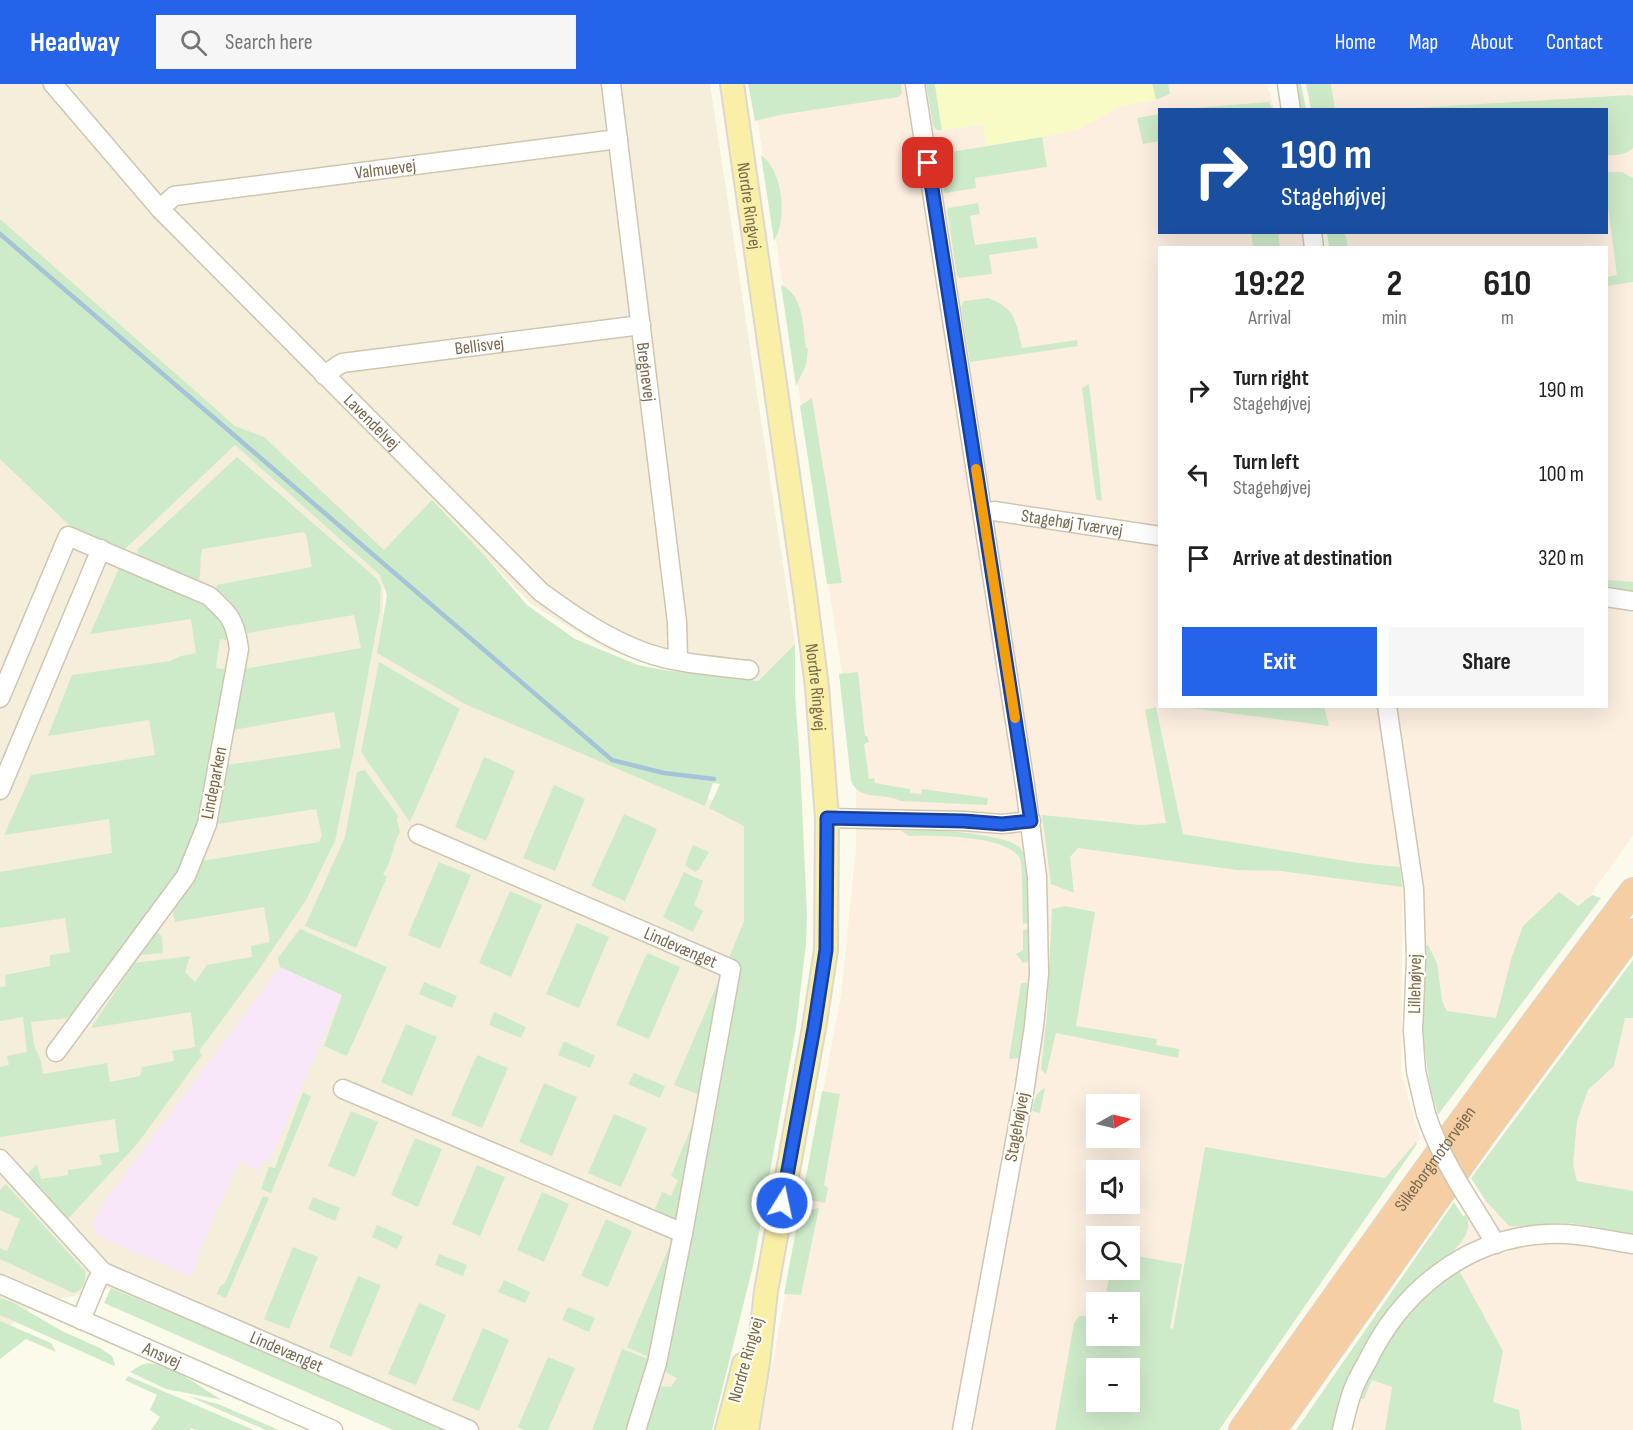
<!DOCTYPE html>
<html lang="en">
<head>
<meta charset="utf-8">
<style>
	body { margin:0; font-family:"Sofia Sans Condensed",sans-serif; background:#f6f6f6; color:#222; height:100vh; display:flex; flex-direction:column; font-size:22px; white-space:nowrap }
	* { box-sizing:border-box; margin:0 }
	p { font-size:20px; color:#767676 }
	.icon { flex:none; width:33px; height:33px; fill:none; stroke:currentColor; stroke-width:2; stroke-linecap:round; stroke-linejoin:round }
	.map { position:relative; flex:1; overflow:hidden }
	.side { position:absolute; left:1158px; top:162px; width:450px; height:462px; display:flex; flex-direction:column; background:#fff; border-radius:0px; box-shadow:0 6px 24px #0002 }
	.side>* { flex:none }
	.hud { position:absolute; left:1158px; top:24px; width:450px; height:126px; border-radius:0px; box-shadow:0 6px 24px #0002; background:#1a4fa0; color:#fff; overflow:hidden }
	.needle { width:39px; rotate:82deg }
	.buttons { position:absolute; left:1086px; top:1010px; display:grid; gap:12px }
	.buttons a { display:grid; place-items:center; width:54px; height:54px; border-radius:0px; background:#fff; box-shadow:0 6px 24px #0002; font-size:30px }
	.pin { position:absolute; display:grid; place-items:center; width:51px; height:51px; color:#fff; margin:-26px; border-radius:12px; box-shadow:0 3px 9px #0006 }
	.me { position:absolute; width:66px; margin:-33px; rotate:10deg; stroke-linejoin:round; filter:drop-shadow(0 0 4px #0008) }
	.turn { display:flex; align-items:center; gap:21px; height:126px; padding:0 24px; font-size:27px }
	.turn .icon { width:78px; height:78px; stroke-width:2.5 }
	.turn b { display:block; font-size:42px; line-height:51px }
	.eta { display:flex; justify-content:space-evenly; align-items:center; height:102px; text-align:center }
	.eta b { font-size:36px; font-weight:700; line-height:42px }
	.primary-button { display:flex; gap:12px; margin-top:auto; padding:12px 24px }
	.primary-button a { flex:1; height:69px; border-radius:0px; background:#2563eb; color:#fff; font-size:24px; font-weight:700; line-height:69px; text-align:center }
	.primary-button a+a { background:#f6f6f6; color:#222 }
	ul { padding:0; list-style:none }
	li { display:flex; align-items:center; gap:18px; height:84px; padding:0 24px }
	li div { flex:1 }
	li b { display:block; font-size:22px }
	li em { font-style:normal }
	header { display:flex; align-items:center; gap:36px; box-sizing:border-box; height:84px; padding:0 30px; background:#2563eb; color:#fff }
	header strong { font-size:28px }
	nav { display:flex; gap:33px; margin-inline-start:auto; font-size:21px }
	.search { width:420px; height:54px; background:#f6f6f6; display:flex; align-items:center; gap:15px; box-sizing:border-box; padding:0 21px; border-radius:0px; color:#767676; font-size:22px }
	.map>svg:first-child { display:block }
	.residential { fill:#f4eeda }
	.commercial { fill:#fcefe0; fill-rule:evenodd }
	.education { fill:#f7e7f9 }
	.green { fill:#ceebc9; fill-rule:evenodd }
	.sand { fill:#f9fbc7 }
	.lines { fill:none; stroke-linecap:round; stroke-linejoin:round }
	.stream { stroke:#a5c4d8; stroke-width:4.5 }
	.minor-casing { stroke:#cfc6b0; stroke-width:21 }
	.major-casing { stroke:#dcd8d1; stroke-width:26 }
	.highway-casing { stroke:#dcd8d1; stroke-width:28 }
	.minor { stroke:#fff; stroke-width:18 }
	.major { stroke:#f9efa6; stroke-width:22 }
	.highway { stroke:#f5cea4; stroke-width:26 }
	.minor-bridge-casing { stroke:#cfc6b0; stroke-width:21; stroke-linecap:butt }
	.minor-bridge { stroke:#fff; stroke-width:18 }
	.route-casing { stroke:#184099; stroke-width:15 }
	.route { stroke:#2563eb; stroke-width:10 }
	.slow { stroke:#f59e0b; stroke-width:10 }
	.labels { text-anchor:middle; dominant-baseline:central; stroke-width:4.5; stroke-linejoin:round; paint-order:stroke }
	.street-label { font-size:18px; fill:#78684e; stroke:#fffdf2 }
</style>
</head>
<body>
<header>
<strong>Headway</strong>
<div class="search"><svg class="icon" aria-label="search" viewBox="0 0 24 24"><circle cx="10" cy="10" r="6"/><path d="M15 15l6 6"/></svg>Search here</div>
<nav><a>Home</a><a>Map</a><a>About</a><a>Contact</a></nav>
</header>
<div class="map">
<svg width="1633" height="1346" viewBox="0 0 1633 1346">
	<rect width="100%" height="100%" fill="#fcfaeb"/>
	<!-- residential -->
	<path class="residential" d="M 0,0 L 710,0 L 795,560 L 758,597 L 663,586 L 602,563 L 531,520 L 432,417 L 384,466 L 382,568 L 505,633 L 753,733 L 755,866 L 679,1299 L 661,1346 L 453,1346 L 111,1204 L 35,1220 L 0,1251 Z"/>
	<!-- commercial -->
	<path class="commercial" d="M 752,0 L 1267,0 L 1274,25 L 1160,26 L 1160,148 L 1302,149 L 1305,163 L 1160,164 L 1160,622 L 1380,623 L 1403,778 L 1401,989 L 1420,1054 L 1219,1346 L 760,1346 L 841,911 L 856,764 L 856,681 ZM 1096,1020 L 1130,1020 L 1130,1053 L 1096,1053 ZM 1096,1086 L 1130,1086 L 1130,1119 L 1096,1119 ZM 1096,1152 L 1130,1152 L 1130,1185 L 1096,1185 ZM 1096,1218 L 1130,1218 L 1130,1251 L 1096,1251 ZM 1096,1284 L 1130,1284 L 1130,1317 L 1096,1317 Z
		M 1310,0 L 1633,0 L 1633,751 L 1485,960 L 1427,947 L 1396,623 L 1606,622 L 1606,164 L 1331,163 L 1329,149 L 1606,148 L 1606,26 L 1314,25 Z
		M 1633,884 L 1633,1346 L 1330,1346 L 1344,1284 L 1397,1209 L 1436,1172 L 1490,1109 Z"/>
	<!-- education -->
	<path class="education" d="M 280,883 L 342,911 L 269,1078 L 264,1076 L 259,1087 L 239,1078 L 198,1170 L 200,1171 L 191,1193 L 98,1152 L 93,1141 L 101,1122 Z"/>
	<!-- green -->
	<path class="green" d="M 748,0 L 901,0 L 902,10 L 898,13 L 780,31 L 755,37 Z
		M 926,0 L 935,0 L 942,46 L 936,46 L 933,41 Z
		M 1152,0 L 1168,0 L 1170,10 L 1156,16 Z
		M 1294,0 L 1301,0 L 1306,25 L 1298,25 Z
		M 1306,0 L 1331,0 L 1335,25 L 1311,25 Z
		M 1629,11 L 1633,12 L 1633,64 C 1626,71 1616,71 1607,71 L 1606,26 L 1399,25 Z
		M 1269,18 L 1273,25 L 1188,25 L 1194,24 Z
		M 1159,30 L 1159,57 L 1143,60 L 1137,34 Z
		M 1042,53 L 1047,83 L 975,94 L 976,104 L 946,109 L 944,108 L 939,75 L 944,69 Z
		M 761,71 C 783,87 788,134 774,157 Z
		M 1607,88 L 1622,88 L 1633,94 L 1633,198 L 1607,202 L 1607,193 L 1617,191 L 1607,116 Z
		M 978,119 L 980,130 L 970,132 L 975,161 L 1036,153 L 1038,164 L 989,171 L 992,190 L 959,194 L 957,192 L 947,126 L 948,124 Z
		M 0,135 L 235,342 L 264,353 L 384,466 L 432,416 L 484,471 L 527,521 L 575,555 L 638,581 L 663,586 L 758,597 L 795,560 L 795,610 L 800,679 L 807,831 L 806,860 L 796,944 L 753,1182 L 712,1346 L 642,1346 L 654,1302 L 671,1303 L 677,1294 L 661,1286 L 739,882 L 738,878 L 729,874 L 744,837 L 744,742 L 709,724 L 720,700 L 713,699 L 705,722 L 465,620 L 377,569 L 387,511 L 380,491 L 235,361 L 125,465 L 70,442 L 0,375 Z
		M 1251,149 L 1278,149 L 1280,163 L 1253,163 Z
		M 1327,149 L 1345,149 L 1348,163 L 1329,163 Z
		M 781,201 C 804,211 803,243 806,264 L 808,265 L 806,281 L 796,302 Z
		M 988,214 C 1016,224 1016,238 1022,264 L 1077,256 L 1078,262 L 970,278 L 961,223 L 964,217 Z
		M 1089,300 L 1102,416 L 1100,417 L 1096,415 L 1082,304 Z
		M 812,314 L 842,499 L 827,500 L 800,322 Z
		M 237,373 L 376,494 L 381,502 L 380,526 L 354,666 L 335,757 L 306,816 L 256,890 L 199,967 L 202,971 L 138,1059 L 68,1135 L 26,1091 L 37,1080 L 41,1095 L 68,1091 L 68,1086 L 102,1081 L 99,1071 L 119,1068 L 115,1035 L 0,1053 L 0,983 L 9,981 L 7,972 L 27,968 L 23,933 L 0,937 L 0,903 L 6,902 L 5,891 L 50,882 L 50,871 L 70,868 L 65,834 L 0,844 L 0,788 L 112,769 L 109,735 L 4,751 L 31,691 L 155,671 L 149,636 L 48,652 L 72,591 L 170,577 L 181,572 L 196,569 L 191,535 L 90,550 L 120,482 L 197,512 L 219,527 L 234,558 L 220,555 L 216,584 L 232,586 L 202,739 L 181,789 L 76,933 L 31,938 L 34,961 L 41,977 L 43,990 L 107,979 L 110,998 L 140,992 L 142,983 L 174,977 L 172,967 L 195,963 L 191,928 L 91,944 L 134,879 L 190,872 L 185,888 L 195,898 L 207,881 L 252,873 L 251,862 L 270,858 L 264,823 L 175,838 L 173,828 L 201,777 L 319,758 L 322,752 L 316,725 L 217,740 L 227,681 L 341,664 L 334,628 L 233,646 L 244,585 L 361,564 L 354,531 L 247,549 C 241,531 232,518 215,508 L 217,501 L 312,483 L 306,450 L 303,448 L 202,465 C 199,477 202,489 198,500 L 141,474 L 137,466 Z
		M 1607,496 L 1633,498 L 1633,510 L 1607,506 Z
		M 379,578 L 460,625 L 410,738 L 361,668 Z
		M 858,588 L 865,652 L 867,652 L 869,658 L 864,660 L 869,695 L 874,694 L 875,699 L 910,705 L 910,709 L 921,710 L 922,705 L 988,714 L 987,721 L 900,717 C 882,707 861,719 851,697 L 839,590 Z
		M 1192,622 L 1324,623 L 1329,642 L 1191,624 Z
		M 1156,623 L 1183,750 L 1358,779 L 1400,783 L 1402,803 L 1280,787 L 1237,786 L 1078,764 L 1070,773 L 1074,809 L 1051,800 L 1042,731 L 1141,741 L 1166,739 L 1145,626 Z
		M 484,673 L 515,687 L 486,757 L 455,743 Z
		M 365,686 L 398,732 L 397,736 L 400,748 C 392,761 393,775 383,790 L 387,793 L 356,864 L 305,842 L 345,753 L 357,688 Z
		M 554,701 L 585,715 L 555,787 L 523,774 Z
		M 624,730 L 657,745 L 625,817 L 591,802 Z
		M 940,746 C 957,748 1011,752 1021,765 C 1032,780 1029,820 1029,839 L 1023,840 C 1022,827 1023,784 1020,775 C 1010,751 931,751 909,752 L 901,747 Z
		M 693,761 L 709,768 L 699,785 L 695,788 L 685,781 Z
		M 439,778 L 471,791 L 440,865 L 408,851 Z
		M 684,788 L 703,797 L 694,821 L 703,827 L 693,848 L 663,833 Z
		M 510,807 L 542,821 L 511,893 L 479,879 Z
		M 1559,808 L 1578,822 L 1592,811 L 1601,814 L 1438,1031 C 1420,973 1422,921 1422,861 L 1428,861 L 1437,879 L 1442,917 L 1447,927 L 1496,934 L 1512,872 L 1523,842 Z
		M 1065,822 L 1095,828 L 1076,942 L 1157,955 L 1156,961 L 1179,965 L 1178,974 L 1056,949 L 1046,991 L 1041,985 L 1047,929 L 1052,825 Z
		M 577,839 L 609,853 L 579,924 L 546,910 Z
		M 300,845 L 387,883 L 347,972 L 324,962 L 342,911 L 280,883 L 278,874 Z
		M 1029,845 L 1029,874 L 1028,878 L 1023,879 L 1016,870 L 1023,866 L 1023,846 Z
		M 157,847 L 162,853 L 163,869 L 140,871 Z
		M 647,869 L 680,883 L 649,955 L 616,941 Z
		M 1633,876 L 1633,934 L 1625,934 L 1614,982 L 1588,1006 L 1577,1037 L 1573,1081 L 1577,1097 L 1633,1107 L 1633,1151 C 1608,1146 1582,1138 1557,1139 C 1541,1140 1525,1144 1509,1142 L 1485,1116 L 1471,1094 Z
		M 720,894 L 722,897 L 702,1012 L 674,1001 Z
		M 424,898 L 457,912 L 452,924 L 419,910 Z
		M 1021,899 L 1027,899 L 1028,903 L 1021,974 L 1009,975 Z
		M 494,928 L 526,943 L 521,954 L 489,941 Z
		M 406,940 L 437,953 L 412,1012 L 381,998 Z
		M 564,957 L 595,972 L 590,984 L 558,971 Z
		M 477,971 L 508,984 L 482,1044 L 451,1031 Z
		M 634,989 L 665,1002 L 660,1014 L 628,1000 Z
		M 544,999 L 577,1013 L 552,1072 L 519,1058 Z
		M 1045,1004 L 1040,1029 L 1032,1027 C 1034,1017 1035,1008 1045,1004 Z
		M 822,1007 L 840,1010 L 824,1101 L 828,1104 L 825,1119 L 806,1115 L 803,1127 L 819,1124 L 801,1211 L 784,1210 Z
		M 303,1008 L 311,1013 L 271,1109 L 261,1105 L 269,1083 L 275,1084 Z
		M 351,1027 L 378,1038 L 355,1093 L 328,1082 Z
		M 698,1027 L 677,1137 L 654,1128 L 662,1108 L 671,1112 L 678,1096 L 671,1092 Z
		M 614,1030 L 647,1044 L 621,1103 L 588,1089 Z
		M 415,1054 L 442,1065 L 418,1123 L 391,1111 Z
		M 1416,1058 L 1417,1060 L 1219,1346 L 1055,1346 L 1074,1239 L 1079,1232 L 1096,1233 L 1096,1251 L 1130,1251 L 1130,1238 L 1132,1238 L 1130,1237 L 1130,1218 L 1104,1218 L 1111,1185 L 1130,1185 L 1130,1171 L 1182,1180 L 1170,1244 L 1173,1245 L 1205,1063 L 1385,1094 ZM 1096,1284 L 1130,1284 L 1130,1317 L 1096,1317 Z
		M 477,1081 L 505,1093 L 480,1152 L 452,1140 Z
		M 6,1100 L 85,1187 C 86,1197 84,1207 73,1209 L 0,1175 L 0,1164 L 7,1167 L 20,1135 L 0,1126 L 0,1106 Z
		M 542,1108 L 569,1120 L 544,1178 L 517,1166 Z
		M 263,1112 L 269,1114 L 226,1214 L 217,1210 L 220,1202 L 225,1199 Z
		M 313,1113 L 340,1124 L 335,1137 L 308,1125 Z
		M 1454,1118 L 1463,1132 L 1466,1131 C 1479,1158 1433,1180 1417,1195 C 1374,1234 1344,1289 1333,1346 L 1296,1346 Z
		M 606,1135 L 632,1147 L 608,1203 L 581,1192 Z
		M 377,1141 L 403,1152 L 397,1165 L 372,1153 Z
		M 673,1154 L 651,1274 L 627,1263 Z
		M 293,1163 L 318,1173 L 289,1245 L 264,1235 Z
		M 439,1170 L 467,1181 L 463,1192 L 435,1181 Z
		M 1459,1186 L 1503,1267 L 1493,1318 L 1519,1326 L 1522,1346 L 1385,1346 L 1392,1303 L 1372,1296 L 1364,1315 L 1358,1314 C 1383,1257 1409,1222 1459,1186 Z
		M 358,1192 L 381,1201 L 351,1273 L 329,1263 Z
		M 504,1196 L 530,1208 L 525,1219 L 498,1208 Z
		M 111,1204 L 453,1346 L 393,1346 L 104,1219 Z
		M 0,1214 L 10,1217 L 62,1247 L 100,1264 L 112,1272 L 115,1281 L 114,1282 L 0,1231 Z
		M 419,1219 L 446,1231 L 416,1301 L 388,1290 Z
		M 568,1223 L 595,1234 L 589,1248 L 562,1236 Z
		M 0,1237 L 51,1259 L 56,1268 L 26,1255 L 0,1275 Z
		M 483,1244 L 509,1256 L 479,1327 L 452,1316 Z
		M 622,1265 L 653,1277 L 627,1346 L 592,1346 Z
		M 548,1273 L 575,1284 L 548,1346 L 524,1346 L 518,1343 Z
		M 149,1279 C 174,1282 200,1303 222,1316 L 166,1305 L 130,1288 L 141,1281 Z
		M 128,1292 L 254,1346 L 195,1346 L 191,1344 L 190,1346 L 151,1346 L 160,1333 L 150,1326 L 157,1311 L 125,1296 Z
		M 188,1312 L 218,1320 L 279,1346 L 266,1346 Z"/>
	<!-- sand -->
	<path class="sand" d="M 935,0 L 1152,0 L 1156,16 L 1121,22 L 1079,45 L 1042,53 L 986,62 L 983,41 L 942,46 Z"/>
	<g class="lines">
		<!-- stream -->
		<path class="stream" d="M 0,150 L 612,676 L 664,689 L 714,695"/>
		<defs>
			<g id="minor">
				<path id="s1" d="M 53,0 L 160,125 L 541,508 C 574,532 606,554 644,568 C 677,580 715,582 749,586"/>
				<path id="s2" d="M 611,0 L 677,538 L 678,576"/>
				<path d="M 915,0 L 1025,701 L 1037,793 L 1039,890 L 1034,942 L 1024,1009 L 962,1346"/>
				<path d="M 1287,0 L 1291,26"/>
				<path id="s3" d="M 160,125 L 174,112 L 618,55"/>
				<path d="M 1312,148 L 1314,164"/>
				<path id="s4" d="M 324,291 L 342,279 L 641,241"/>
				<path id="s5" d="M 983,429 L 994,427 L 1160,452"/>
				<path d="M 1606,513 L 1633,517"/>
				<path d="M 0,614 L 68,452 L 209,512 C 230,531 235,536 239,565 L 207,740 L 186,792 L 56,968"/>
				<path d="M 1387,622 L 1414,805 L 1416,876 L 1413,946 L 1416,987 L 1426,1030"/>
				<path d="M 0,706 L 101,465"/>
				<path d="M 827,734 L 964,737 L 1002,740 L 1031,737"/>
				<path id="s6" d="M 418,750 L 731,885 L 683,1149 L 657,1279 L 636,1346"/>
				<path d="M 343,1005 L 683,1149"/>
				<path d="M 0,1075 L 103,1188 L 97,1197 L 81,1236"/>
				<path d="M 1472,1121 L 1496,1160"/>
				<path id="s7" d="M 103,1188 L 469,1346"/>
				<path id="s8" d="M 0,1200 L 333,1346"/>
				<path d="M 1342,1346 C 1345,1333 1348,1319 1353,1306 C 1356,1297 1362,1287 1367,1278 C 1401,1207 1466,1154 1547,1150 C 1576,1148 1605,1156 1633,1160"/>
			</g>
			<g id="major">
				<path id="s9" d="M 732,0 L 805,509 L 817,603 L 827,734 L 826,866 L 814,944 L 766,1207 L 758,1279 L 747,1346"/>
				<path d="M 727,1346 L 744,1280"/>
			</g>
			<g id="highway">
				<path id="s10" d="M 1242,1346 C 1369,1164 1499,984 1633,807"/>
				<path d="M 1273,1346 L 1483,1050 L 1633,848"/>
			</g>
		</defs>
		<!-- minor casing -->
		<use href="#minor" class="minor-casing"/>
		<!-- major casing -->
		<use href="#major" class="major-casing"/>
		<!-- highway casing -->
		<use href="#highway" class="highway-casing"/>
		<!-- minor -->
		<use href="#minor" class="minor"/>
		<!-- major -->
		<use href="#major" class="major"/>
		<!-- highway -->
		<use href="#highway" class="highway"/>
		<defs>
			<path id="minor-bridge" d="M 1426,1030 C 1437,1063 1453,1091 1472,1121"/>
		</defs>
		<!-- minor-bridge casing -->
		<use href="#minor-bridge" class="minor-bridge-casing"/>
		<!-- minor-bridge -->
		<use href="#minor-bridge" class="minor-bridge"/>
	</g>
	<g class="lines">
		<defs>
			<path id="route" d="M 782,1119 L 814,944 L 826,866 L 827,734 L 964,737 L 1002,740 L 1031,737 L 928,79"/>
		</defs>
		<!-- route casing -->
		<use href="#route" class="route-casing"/>
		<!-- route -->
		<use href="#route" class="route"/>
		<!-- slow -->
		<path class="slow" d="M 976,385 L 1015,634"/>
	</g>
	<g class="labels">
		<!-- street labels -->
		<g class="street-label">
			<text stroke="none"><textPath href="#s3" startOffset="232">Valmuevej</textPath></text>
			<text stroke="none"><textPath href="#s9" startOffset="123">Nordre Ringvej</textPath></text>
			<text stroke="none"><textPath href="#s4" startOffset="160">Bellisvej</textPath></text>
			<text stroke="none"><textPath href="#s2" startOffset="290">Bregnevej</textPath></text>
			<text stroke="none"><textPath href="#s1" startOffset="465">Lavendelvej</textPath></text>
			<text stroke="none"><textPath href="#s5" startOffset="90">Stagehøj Tværvej</textPath></text>
			<text stroke="none"><textPath href="#s9" startOffset="609">Nordre Ringvej</textPath></text>
			<text transform="translate(214 699) rotate(-79)">Lindeparken</text>
			<text stroke="none"><textPath href="#s6" startOffset="286">Lindevænget</textPath></text>
			<text transform="translate(1415 900) rotate(-89)">Lillehøjvej</text>
			<text transform="translate(1017 1043) rotate(-80)">Stagehøjvej</text>
			<text stroke="none"><textPath href="#s10" startOffset="333">Silkeborgmotorvejen</textPath></text>
			<text stroke="none"><textPath href="#s7" startOffset="200">Lindevænget</textPath></text>
			<text stroke="none"><textPath href="#s8" startOffset="177">Ansvej</textPath></text>
			<text transform="translate(746 1276) rotate(-74)">Nordre Ringvej</text>
		</g>
	</g>
</svg>
<div class="buttons">
<a><svg class="needle" viewBox="-14 -14 28 28"><path d="M0-13l5 13h-10z" fill="#e53935"/><path d="M0 13l5-13h-10z" fill="#767676"/></svg></a>
<a><svg class="icon" aria-label="sound" viewBox="0 0 24 24"><path d="M4 9h4l5-4v14l-5-4H4zM17 9q2 3 0 6"/></svg></a>
<a><svg class="icon" aria-label="search" viewBox="0 0 24 24"><circle cx="10" cy="10" r="6"/><path d="M15 15l6 6"/></svg></a>
<a>+</a>
<a>−</a>
</div>
<div class="pin" style="left:928px;top:79px;background:#d93025"><svg class="icon" aria-label="arrive" viewBox="0 0 24 24"><path d="M6 21V4h12l-3 4 3 4H6"/></svg></div>
<svg class="me" style="left:782px;top:1119px" viewBox="-20 -20 40 40"><circle r="17" fill="#2563eb" stroke="#fff" stroke-width="3"/><path d="M0-11L8 9 0 5-8 9z" fill="#fff"/></svg>
<div class="hud">
<div class="turn"><svg class="icon" aria-label="right" viewBox="0 0 24 24"><path d="M7 20v-9h11M14 6l5 5-5 5"/></svg><div><b>190 m</b>Stagehøjvej</div></div>
</div>
<section class="side">
<div class="eta">
<div><b>19:22</b><p>Arrival</p></div>
<div><b>2</b><p>min</p></div>
<div><b>610</b><p>m</p></div>
</div>
<ul>
<li><svg class="icon" aria-label="right" viewBox="0 0 24 24"><path d="M7 20v-9h11M14 6l5 5-5 5"/></svg><div><b>Turn right</b><p>Stagehøjvej</p></div><em>190 m</em></li>
<li><svg class="icon" aria-label="left" viewBox="0 0 24 24"><path d="M17 20v-9H6M10 6l-5 5 5 5"/></svg><div><b>Turn left</b><p>Stagehøjvej</p></div><em>100 m</em></li>
<li><svg class="icon" aria-label="arrive" viewBox="0 0 24 24"><path d="M6 21V4h12l-3 4 3 4H6"/></svg><div><b>Arrive at destination</b></div><em>320 m</em></li>
</ul>
<div class="primary-button"><a>Exit</a><a>Share</a></div>
</section>
</div>
</body>
</html>
